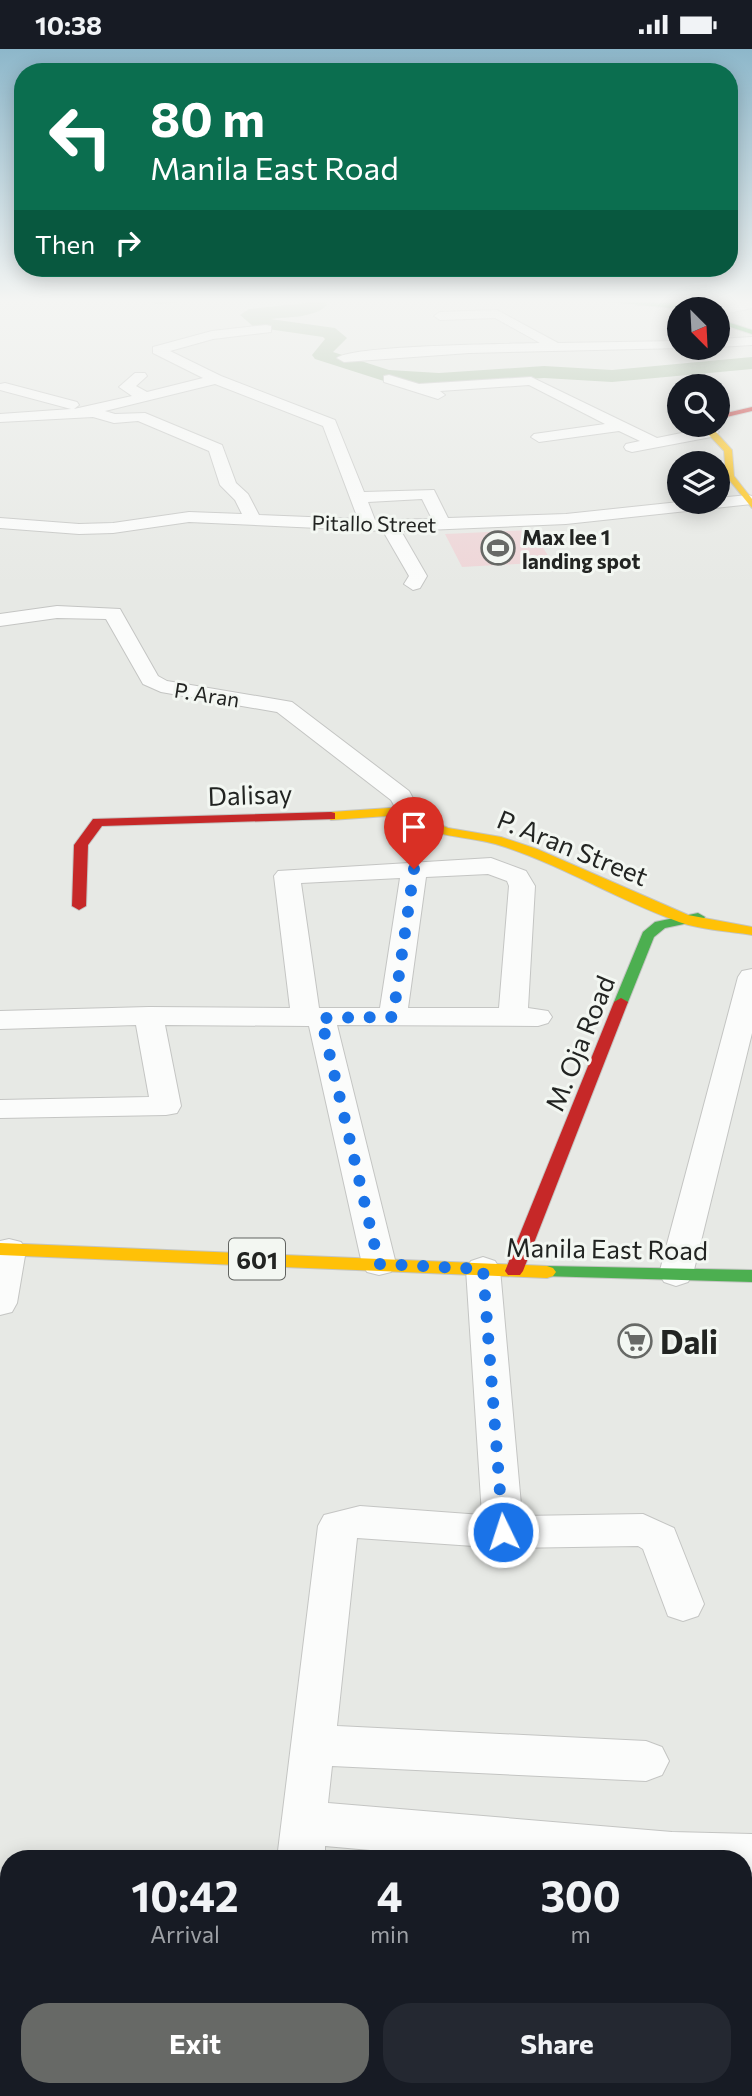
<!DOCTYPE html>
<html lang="en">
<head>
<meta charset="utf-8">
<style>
	body { margin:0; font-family:Commissioner,sans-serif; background:#242831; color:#f1f3f6; height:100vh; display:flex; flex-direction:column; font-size:26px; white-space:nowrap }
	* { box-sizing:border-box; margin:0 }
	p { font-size:23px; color:#9ea1a6 }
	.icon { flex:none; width:38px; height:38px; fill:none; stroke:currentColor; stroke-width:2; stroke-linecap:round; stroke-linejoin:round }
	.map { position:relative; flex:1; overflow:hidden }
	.panel { position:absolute; left:0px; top:1801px; width:752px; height:247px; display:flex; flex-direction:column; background:#171b24; border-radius:28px 28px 0 0; box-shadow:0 4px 18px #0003 }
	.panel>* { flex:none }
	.banner { position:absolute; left:14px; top:14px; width:724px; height:214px; border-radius:28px; box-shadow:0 4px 18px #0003; background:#0b6e4f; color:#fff; overflow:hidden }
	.needle { width:46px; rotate:156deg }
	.fabs { position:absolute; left:667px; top:248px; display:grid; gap:14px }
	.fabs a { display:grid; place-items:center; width:63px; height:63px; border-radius:50%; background:#171b24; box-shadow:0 4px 18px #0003; font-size:35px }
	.pin { position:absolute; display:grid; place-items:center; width:60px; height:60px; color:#fff; margin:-72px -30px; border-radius:50% 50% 50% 0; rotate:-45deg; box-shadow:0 0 7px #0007 }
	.pin .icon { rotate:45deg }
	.me { position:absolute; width:77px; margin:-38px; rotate:356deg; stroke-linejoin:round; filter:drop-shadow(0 0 5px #0008) }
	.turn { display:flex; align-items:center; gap:24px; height:147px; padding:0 21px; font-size:32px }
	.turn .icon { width:91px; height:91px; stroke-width:2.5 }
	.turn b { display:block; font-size:49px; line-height:60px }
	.then { display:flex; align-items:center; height:66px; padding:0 21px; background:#0003; gap:14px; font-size:26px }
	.eta { display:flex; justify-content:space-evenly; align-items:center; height:119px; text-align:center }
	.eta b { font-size:42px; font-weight:700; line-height:49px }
	.button { display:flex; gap:14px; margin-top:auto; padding:14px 21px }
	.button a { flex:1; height:80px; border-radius:28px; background:#676966; color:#fff; font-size:28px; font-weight:700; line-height:80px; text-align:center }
	.button a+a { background:#242831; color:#f1f3f6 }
	.status { display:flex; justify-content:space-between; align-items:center; height:49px; padding:0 35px; background:#171b24; direction:ltr }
	.status svg { height:19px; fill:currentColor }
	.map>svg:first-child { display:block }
	.green { fill:#eed5d7 }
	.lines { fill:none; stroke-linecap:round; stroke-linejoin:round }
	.river { fill:#a4bb9e; fill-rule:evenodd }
	.street-casing { stroke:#c4c5c3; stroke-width:2 }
	.fast-casing { stroke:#c4c5c3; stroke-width:2 }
	.slow-casing { stroke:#c4c5c3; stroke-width:2 }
	.jam-casing { stroke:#c4c5c3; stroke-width:2 }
	.street { fill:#fbfcfb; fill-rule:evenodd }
	.fast { fill:#4caf50; fill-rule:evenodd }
	.slow { fill:#ffc107; fill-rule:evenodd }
	.jam { fill:#c62828; fill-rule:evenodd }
	.route { stroke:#1a73e8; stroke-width:12; stroke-dasharray:0 21.6 }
	.labels { text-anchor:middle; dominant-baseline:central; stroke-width:6; stroke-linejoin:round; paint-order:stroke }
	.far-street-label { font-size:21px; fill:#222422; stroke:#f3f7f2 }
	.far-poi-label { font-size:21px; font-weight:bold; fill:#222422; stroke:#f3f7f2; text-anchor:start }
	.shield { fill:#f3f7f2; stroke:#616360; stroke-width:2 }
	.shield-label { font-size:24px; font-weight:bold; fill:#222422 }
	.street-label { font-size:26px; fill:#222422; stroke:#f3f7f2 }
	.near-poi-label { font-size:32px; font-weight:bold; fill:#222422; stroke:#f3f7f2; text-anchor:start }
</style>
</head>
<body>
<div class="status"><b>10:38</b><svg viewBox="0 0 49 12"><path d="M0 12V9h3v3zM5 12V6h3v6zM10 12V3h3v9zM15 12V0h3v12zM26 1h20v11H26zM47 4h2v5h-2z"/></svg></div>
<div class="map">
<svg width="752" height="2047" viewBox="0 0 752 2047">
	<rect width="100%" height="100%" fill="#e7e9e5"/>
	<!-- green -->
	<path class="green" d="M 532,481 L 552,513 L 462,518 L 445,485 Z"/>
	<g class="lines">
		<!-- river -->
		<path class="river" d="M 153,250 L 180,250 L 177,254 L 155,255 Z
			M 303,250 L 322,250 L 327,256 C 315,269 287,268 270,270 L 335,279 L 347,289 L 333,303 L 389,321 L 439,324 L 544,317 L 612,321 L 752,308 L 752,320 L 612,333 L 544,329 L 439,336 L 387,333 L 315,310 L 312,306 L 325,290 L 323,288 L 254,278 L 240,266 L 249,260 L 306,254 Z"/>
		<defs>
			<path id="street" d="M 752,251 L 752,259 L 718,266 L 718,261 L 713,261 Z
				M 497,261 L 558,294 L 679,292 L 679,299 L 682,299 L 469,304 L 344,313 L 337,309 C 352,296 511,295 540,294 L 495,269 L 440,271 L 434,267 L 440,263 Z
				M 266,276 L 271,277 L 271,283 L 213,290 L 170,302 L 221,327 L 335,371 L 364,443 L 434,441 L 448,469 L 566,465 L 679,453 L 718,453 L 718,449 L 748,446 L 752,447 L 752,455 L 566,475 L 401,482 L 427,527 L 420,539 L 413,541 L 404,535 L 409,527 L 383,482 L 189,473 L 113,484 L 79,485 L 0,479 L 0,469 L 79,475 L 113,474 L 189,463 L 242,465 L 235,451 L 220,436 L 209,402 L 138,372 L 114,374 L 93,368 L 0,373 L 0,365 L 71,360 L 0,341 L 0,335 L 5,334 L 77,353 L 79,356 L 74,360 L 132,347 L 119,338 L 135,324 L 145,324 L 147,327 L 136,337 L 147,343 L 203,329 L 153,304 L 153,298 L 212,282 ZM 215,335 L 323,377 L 358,470 L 259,466 L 248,445 L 236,434 L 222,396 L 145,364 L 115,365 L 105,362 ZM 422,450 L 432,470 L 375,471 L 368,453 Z
				M 752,288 L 752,296 L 718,298 L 718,290 Z
				M 389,326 L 419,335 L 531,328 L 657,389 L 711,378 L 719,383 L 711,388 L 632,403 L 626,401 L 624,398 L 626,395 L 640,392 L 619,382 L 539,393 L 531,388 L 534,385 L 605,375 L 529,336 L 440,342 L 445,346 L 438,350 L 384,333 L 384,327 Z
				M 57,557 L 120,560 L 158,627 L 167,632 L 292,653 L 409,742 L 424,769 L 420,774 L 412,776 L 404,774 L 391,751 L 277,663 L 161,643 L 143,635 L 106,570 L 57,569 L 0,577 L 0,565 Z
				M 491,809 L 526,822 L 535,837 L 528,959 L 548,962 L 552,968 L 548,974 L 538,977 L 337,976 L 396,1215 L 391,1223 L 379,1226 L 367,1223 L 362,1215 L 309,977 L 165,976 L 181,1057 L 177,1064 L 166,1066 L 0,1069 L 0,1051 L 149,1048 L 136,976 L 0,980 L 0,962 L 149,958 L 290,959 L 274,827 L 278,822 ZM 488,825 L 507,832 L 509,837 L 499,959 L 408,959 L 426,828 ZM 400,829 L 380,959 L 319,959 L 301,834 Z
				M 752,920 L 752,984 L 693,1225 L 688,1233 L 676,1237 L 664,1233 L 659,1225 L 738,928 L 742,922 Z
				M 9,1190 L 21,1193 L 26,1201 L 17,1254 L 12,1263 L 0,1266 L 0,1192 Z
				M 483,1208 L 495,1212 L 500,1220 L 522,1467 L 643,1465 L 674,1479 L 704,1555 L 698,1567 L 683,1572 L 668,1567 L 643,1500 L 638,1497 L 503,1499 L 357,1489 L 337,1677 L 646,1692 L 662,1698 L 669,1712 L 662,1726 L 646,1732 L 332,1717 L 328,1754 L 672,1783 L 752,1785 L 752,1829 L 744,1829 L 744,1810 L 472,1810 L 325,1797 L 325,1810 L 277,1810 L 318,1477 L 324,1466 L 360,1457 L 482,1466 L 466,1220 L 471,1212 Z"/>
			<path id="fast" d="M 599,250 L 671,254 L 691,261 L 602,252 Z
				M 718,270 L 752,281 L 752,285 L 718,274 Z
				M 698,864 L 705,868 L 703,871 L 665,879 L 654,888 L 628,953 L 626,956 L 616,956 L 614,953 L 643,883 L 655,873 Z
				M 547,1217 L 752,1221 L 752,1233 L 541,1227 L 538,1223 L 541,1219 Z"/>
			<path id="slow" d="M 706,376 L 714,376 L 715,382 L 732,401 L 734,427 L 752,450 L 752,459 L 726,427 L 724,402 L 708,385 Z
				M 404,758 L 416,766 L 448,779 L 501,788 L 537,800 L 688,866 L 752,878 L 752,886 C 728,882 701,881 679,873 C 618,851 563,817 502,797 C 469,786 428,790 401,766 L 331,771 L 325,767 L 331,763 Z
				M 0,1194 L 547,1217 L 553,1219 L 556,1223 L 553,1227 L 547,1229 L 0,1206 Z"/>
			<path id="jam" d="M 752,358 L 752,362 L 718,370 L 718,366 Z
				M 331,763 L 335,764 L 335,770 L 102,777 L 88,796 L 86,857 L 79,861 L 72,857 L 74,796 L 93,770 Z
				M 621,949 L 628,953 L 523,1222 L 520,1226 L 508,1226 L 505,1222 L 614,953 Z"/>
		</defs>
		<!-- street casing -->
		<use href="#street" class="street-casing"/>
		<!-- fast casing -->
		<use href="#fast" class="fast-casing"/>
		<!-- slow casing -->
		<use href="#slow" class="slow-casing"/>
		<!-- jam casing -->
		<use href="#jam" class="jam-casing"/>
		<!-- street -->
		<use href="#street" class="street"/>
		<!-- fast -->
		<use href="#fast" class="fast"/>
		<!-- slow -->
		<use href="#slow" class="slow"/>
		<!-- jam -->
		<use href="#jam" class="jam"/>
	</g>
	<!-- sky -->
	<linearGradient id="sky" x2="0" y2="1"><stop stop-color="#8db7ca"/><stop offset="0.47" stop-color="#f4f5f3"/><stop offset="1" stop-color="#f4f5f3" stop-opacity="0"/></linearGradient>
	<rect width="752" height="536" fill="url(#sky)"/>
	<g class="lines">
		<!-- route -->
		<path class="route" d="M 414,820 L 393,968 L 321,969 L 379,1215 L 483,1220 L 503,1483"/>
	</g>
	<!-- icons -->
	<defs>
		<symbol id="stadium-ring" viewBox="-11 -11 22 22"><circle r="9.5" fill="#f3f7f2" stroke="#676966" stroke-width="1.5"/><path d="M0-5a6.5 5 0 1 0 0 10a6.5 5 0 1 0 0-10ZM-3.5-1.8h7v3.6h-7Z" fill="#676966"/></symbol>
		<symbol id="supermarket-ring" viewBox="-11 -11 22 22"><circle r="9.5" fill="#f3f7f2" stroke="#676966" stroke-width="1.5"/><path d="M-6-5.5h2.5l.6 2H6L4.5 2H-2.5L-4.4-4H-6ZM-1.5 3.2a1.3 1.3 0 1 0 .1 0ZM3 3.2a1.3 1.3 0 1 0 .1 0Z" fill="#676966"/></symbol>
	</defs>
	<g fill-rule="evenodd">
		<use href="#stadium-ring" x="479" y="480" width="38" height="38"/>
		<use href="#supermarket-ring" x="616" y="1273" width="38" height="38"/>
	</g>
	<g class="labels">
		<!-- far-street labels -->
		<g class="far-street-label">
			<text transform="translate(374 474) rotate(1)">Pitallo Street</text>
			<text transform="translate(207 645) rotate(9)">P. Aran</text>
		</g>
		<!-- far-poi labels -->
		<g class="far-poi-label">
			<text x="522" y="487">Max lee 1<tspan x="522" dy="24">landing spot</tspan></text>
		</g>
		<!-- shield labels -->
		<rect class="shield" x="229" y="1189.5" width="56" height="41" rx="5"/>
		<g class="shield-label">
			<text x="257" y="1210">601</text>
		</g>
		<!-- street labels -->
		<g class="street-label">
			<text transform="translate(250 745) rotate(-2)">Dalisay</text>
			<text transform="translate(573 798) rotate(22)">P. Aran Street</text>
			<text transform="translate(579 994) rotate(-68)">M. Oja Road</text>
			<text transform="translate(607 1199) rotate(1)">Manila East Road</text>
		</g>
		<!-- near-poi labels -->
		<g class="near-poi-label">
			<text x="660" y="1292">Dali</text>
		</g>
	</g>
</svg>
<div class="fabs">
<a><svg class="needle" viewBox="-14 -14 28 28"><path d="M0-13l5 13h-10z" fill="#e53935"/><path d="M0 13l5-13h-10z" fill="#9ea1a6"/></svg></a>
<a><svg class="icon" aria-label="search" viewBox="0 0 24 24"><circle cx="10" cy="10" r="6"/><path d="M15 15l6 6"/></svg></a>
<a><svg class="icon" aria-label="layers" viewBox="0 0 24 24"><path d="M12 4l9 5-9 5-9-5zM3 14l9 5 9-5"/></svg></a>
</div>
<div class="pin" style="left:414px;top:820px;background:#d93025"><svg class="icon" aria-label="arrive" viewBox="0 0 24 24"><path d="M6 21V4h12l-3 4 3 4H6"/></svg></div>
<svg class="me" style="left:503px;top:1483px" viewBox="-20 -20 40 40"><circle r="17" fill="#1a73e8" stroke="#fff" stroke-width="3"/><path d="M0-11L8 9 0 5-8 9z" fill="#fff"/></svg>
<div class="banner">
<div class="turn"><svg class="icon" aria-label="left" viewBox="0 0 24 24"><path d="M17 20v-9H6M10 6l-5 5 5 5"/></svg><div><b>80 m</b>Manila East Road</div></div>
<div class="then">Then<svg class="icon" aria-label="right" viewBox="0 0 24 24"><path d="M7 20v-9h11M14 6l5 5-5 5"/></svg></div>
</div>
<section class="panel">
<div class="eta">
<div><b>10:42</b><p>Arrival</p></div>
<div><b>4</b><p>min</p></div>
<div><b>300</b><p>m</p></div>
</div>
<div class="button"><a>Exit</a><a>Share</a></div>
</section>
</div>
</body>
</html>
